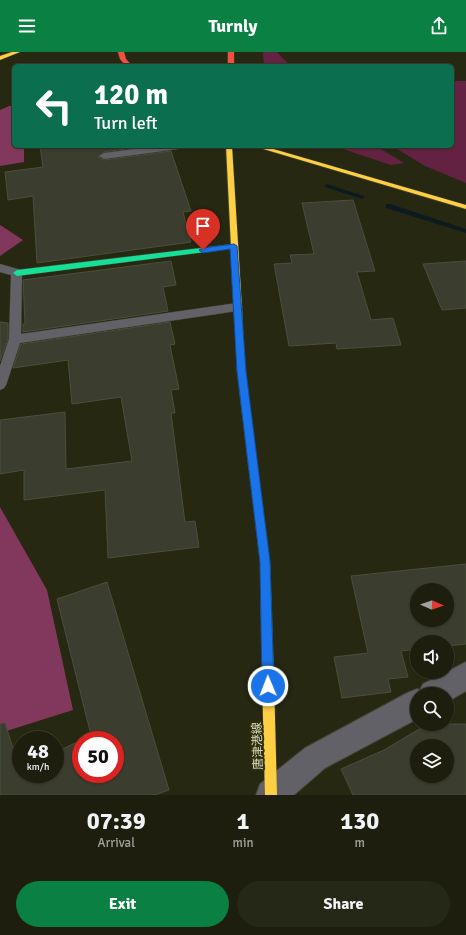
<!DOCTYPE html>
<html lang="en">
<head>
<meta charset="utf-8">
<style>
	body { margin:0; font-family:Signika,"Noto Sans JP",sans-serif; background:#252717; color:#f1f3f6; height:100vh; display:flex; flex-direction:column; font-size:15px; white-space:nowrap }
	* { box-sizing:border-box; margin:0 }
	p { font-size:13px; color:#a0a29e }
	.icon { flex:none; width:22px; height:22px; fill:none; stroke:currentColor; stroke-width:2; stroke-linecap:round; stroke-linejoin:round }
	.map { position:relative; height:743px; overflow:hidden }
	.drawer { display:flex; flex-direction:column; background:#1d1e0e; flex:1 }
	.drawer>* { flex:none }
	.hud { position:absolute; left:12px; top:12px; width:442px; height:84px; border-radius:6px; box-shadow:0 1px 3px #0004,0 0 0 1px #3b3c2e; background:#0b6e4f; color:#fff; overflow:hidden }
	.needle { width:26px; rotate:92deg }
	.fabs { position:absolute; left:410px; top:531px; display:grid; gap:8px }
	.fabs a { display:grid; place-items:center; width:44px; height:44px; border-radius:50%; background:#1d1e0e; box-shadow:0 1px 3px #0004,0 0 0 1px #3b3c2e; font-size:20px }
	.speed { position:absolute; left:12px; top:679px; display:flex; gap:8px; font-size:20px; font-weight:700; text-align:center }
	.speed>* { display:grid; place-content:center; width:52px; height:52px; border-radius:50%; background:#1d1e0e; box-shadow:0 1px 3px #0004,0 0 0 1px #3b3c2e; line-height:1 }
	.speed small { font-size:10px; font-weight:400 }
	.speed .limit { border:6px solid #d22; background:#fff; color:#111 }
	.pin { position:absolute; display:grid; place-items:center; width:34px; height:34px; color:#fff; margin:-41px -17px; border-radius:50% 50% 50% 0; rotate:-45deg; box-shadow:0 0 4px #0007 }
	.pin .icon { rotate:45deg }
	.me { position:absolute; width:44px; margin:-22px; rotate:359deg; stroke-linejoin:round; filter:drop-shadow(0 0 3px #0008) }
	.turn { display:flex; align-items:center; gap:14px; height:84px; padding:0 16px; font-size:18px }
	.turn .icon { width:52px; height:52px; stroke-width:2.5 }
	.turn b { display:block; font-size:28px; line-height:34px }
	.eta { display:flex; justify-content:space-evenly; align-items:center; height:68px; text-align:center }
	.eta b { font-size:24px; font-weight:700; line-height:28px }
	.button { display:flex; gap:8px; margin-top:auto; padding:8px 16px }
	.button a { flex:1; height:46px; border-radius:24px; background:#0b8043; color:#fff; font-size:16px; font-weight:700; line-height:46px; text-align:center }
	.button a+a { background:#252717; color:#f1f3f6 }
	header { display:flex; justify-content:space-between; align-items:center; height:52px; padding:0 16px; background:#0b8043; color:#fff; font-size:18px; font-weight:700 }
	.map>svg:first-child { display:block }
	.green { fill:#642242 }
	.forest { fill:#81385c }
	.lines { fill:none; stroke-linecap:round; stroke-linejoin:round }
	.stream { fill:#0d1b20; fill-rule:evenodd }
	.building { fill:#3b3e2e; stroke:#4b4e3d; fill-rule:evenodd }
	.lane-casing { stroke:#424331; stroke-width:1 }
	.street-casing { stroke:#424331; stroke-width:2 }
	.fast-casing { stroke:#424331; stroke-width:1 }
	.slow-casing { stroke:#424331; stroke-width:1 }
	.jam-casing { stroke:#424331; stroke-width:1 }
	.lane { fill:#626168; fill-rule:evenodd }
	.street { fill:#626168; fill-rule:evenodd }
	.fast { fill:#16e098; fill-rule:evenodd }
	.slow { fill:#ffcf43; fill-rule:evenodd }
	.jam { fill:#f24e42; fill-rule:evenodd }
	.route { fill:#1a73e8; stroke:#114b97 }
	.labels { text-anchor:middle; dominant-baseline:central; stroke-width:4; stroke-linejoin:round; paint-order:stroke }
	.street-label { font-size:12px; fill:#dcddc8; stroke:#2f300a }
</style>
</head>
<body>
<header><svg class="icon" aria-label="menu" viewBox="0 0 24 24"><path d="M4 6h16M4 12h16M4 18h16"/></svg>Turnly<svg class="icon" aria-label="share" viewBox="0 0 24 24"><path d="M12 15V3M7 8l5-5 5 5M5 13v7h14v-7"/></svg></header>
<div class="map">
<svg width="466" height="743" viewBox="0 0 466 743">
	<rect width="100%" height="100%" fill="#272812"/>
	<!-- green -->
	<path class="green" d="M 263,0 L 277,0 L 291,14 L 264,14 Z
		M 452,29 L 466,29 L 466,131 L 425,114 L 392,94 L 452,94 Z
		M 334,94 L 376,94 L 404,111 L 391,113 Z"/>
	<!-- forest -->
	<path class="forest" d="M 9,54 L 14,54 L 14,94 L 24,94 L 24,110 L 0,114 L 0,58 Z
		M 0,173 L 23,188 L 0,204 Z
		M 0,455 L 47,538 L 73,658 L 0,681 Z"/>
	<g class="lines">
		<!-- stream -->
		<path class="stream" d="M 327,132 L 364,144 L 365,145 L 362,147 L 325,135 L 325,133 Z
			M 386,152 L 390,152 L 466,177 L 466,181 L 386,156 Z"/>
	</g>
	<!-- building -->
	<path class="building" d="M 40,94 L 146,94 L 104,100 L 98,105 L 104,108 L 171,99 L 191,159 L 183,160 L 191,190 L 37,211 L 33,144 L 8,148 L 5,120 L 43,115 Z
		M 353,148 L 375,219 L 357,220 L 371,268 L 393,266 L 401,293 L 337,297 L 336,291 L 289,294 L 274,212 L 292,211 L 290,203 L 314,202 L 302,151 Z
		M 171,209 L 176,233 L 163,235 L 168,259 L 23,280 L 23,272 L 25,272 L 23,228 Z
		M 466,209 L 466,256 L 442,258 L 423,212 Z
		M 0,270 L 8,271 L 8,287 L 0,309 Z
		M 170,270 L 175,292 L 170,293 L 179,337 L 171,338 L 175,361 L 171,361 L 185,470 L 195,469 L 199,495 L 108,506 L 105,438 L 24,448 L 24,418 L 0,422 L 0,368 L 65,360 L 66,417 L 132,409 L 121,345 L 72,352 L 68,308 L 13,316 L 21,292 Z
		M 466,512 L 466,592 L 447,594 L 447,590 L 417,590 L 417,597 L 401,599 L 408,625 L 388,627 L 391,640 L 342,646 L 334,605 L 368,601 L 351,524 ZM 417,538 L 447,538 L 447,568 L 417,568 Z
		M 107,530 L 169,738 L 155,743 L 0,743 L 0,672 L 5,671 L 21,722 L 55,722 L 55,701 L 81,688 L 81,722 L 115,722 L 115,688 L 81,688 L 91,683 L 57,547 Z
		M 432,672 L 466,672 L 466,743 L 353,743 L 341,717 L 384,698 L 421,676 L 421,678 ZM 417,694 L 447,694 L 447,724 L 417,724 Z"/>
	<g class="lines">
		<defs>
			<path id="lane" d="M 157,94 L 183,94 L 178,97 L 104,107 L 99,104 L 104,101 Z
				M 0,212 L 21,218 L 22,221 L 21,282 L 237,251 L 243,255 L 237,259 L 20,291 L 6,333 L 4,336 L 0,338 L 0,314 L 9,287 L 11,223 L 0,220 Z"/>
			<path id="street" d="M 466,610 L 466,639 L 447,650 L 447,642 L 417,642 L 417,667 L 325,716 L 294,743 L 256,743 L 260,732 L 305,696 L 407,641 L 417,637 L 420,638 L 423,632 Z"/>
			<path id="fast" d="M 234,192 L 237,192 L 237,196 L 17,224 L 13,221 L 17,218 Z
				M 238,253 L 242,256 L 245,319 L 270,510 L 274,627 L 272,631 L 268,633 L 264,631 L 262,627 L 260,510 L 237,319 L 234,256 Z"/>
			<path id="slow" d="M 12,0 L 20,0 L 0,8 L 0,4 Z
				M 226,94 L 232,94 L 242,256 L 238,259 L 234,256 Z
				M 253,94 L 263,94 L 466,153 L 466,157 Z
				M 268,621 L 272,623 L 274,627 L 277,743 L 265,743 L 262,627 L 264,623 Z"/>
			<path id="jam" d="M 118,0 L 124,0 L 126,7 L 132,14 L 126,14 L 120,7 Z
				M 228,0 L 234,0 L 234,14 L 228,14 Z"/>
		</defs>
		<!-- lane casing -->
		<use href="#lane" class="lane-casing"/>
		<!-- street casing -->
		<use href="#street" class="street-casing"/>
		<!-- fast casing -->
		<use href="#fast" class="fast-casing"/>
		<!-- slow casing -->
		<use href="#slow" class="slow-casing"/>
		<!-- jam casing -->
		<use href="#jam" class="jam-casing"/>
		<!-- lane -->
		<use href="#lane" class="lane"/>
		<!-- street -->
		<use href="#street" class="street"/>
		<!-- fast -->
		<use href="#fast" class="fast"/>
		<!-- slow -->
		<use href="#slow" class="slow"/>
		<!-- jam -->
		<use href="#jam" class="jam"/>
	</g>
	<!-- route -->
	<path class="route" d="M 234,192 L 237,194 L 246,319 L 270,510 L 274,634 L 272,638 L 268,640 L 264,638 L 262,634 L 260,510 L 237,319 L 230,197 L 203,201 L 199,198 L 203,196 Z"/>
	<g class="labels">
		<!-- street labels -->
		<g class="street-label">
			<text transform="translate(258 694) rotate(-92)">唐津港線</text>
		</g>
	</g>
</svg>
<div class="fabs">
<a><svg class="needle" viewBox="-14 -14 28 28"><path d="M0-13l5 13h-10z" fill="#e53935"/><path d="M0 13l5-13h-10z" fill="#a0a29e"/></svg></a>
<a><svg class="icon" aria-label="sound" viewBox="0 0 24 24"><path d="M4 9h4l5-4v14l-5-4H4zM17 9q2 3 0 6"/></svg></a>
<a><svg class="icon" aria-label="search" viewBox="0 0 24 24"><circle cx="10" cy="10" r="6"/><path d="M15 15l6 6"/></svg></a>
<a><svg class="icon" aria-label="layers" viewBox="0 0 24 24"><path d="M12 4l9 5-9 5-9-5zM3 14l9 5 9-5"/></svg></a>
</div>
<div class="speed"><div>48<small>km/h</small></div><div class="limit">50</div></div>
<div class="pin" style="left:203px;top:198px;background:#d93025"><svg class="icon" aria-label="arrive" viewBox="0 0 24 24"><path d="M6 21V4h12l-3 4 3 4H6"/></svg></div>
<svg class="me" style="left:268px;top:634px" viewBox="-20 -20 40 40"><circle r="17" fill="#1a73e8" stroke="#fff" stroke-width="3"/><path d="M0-11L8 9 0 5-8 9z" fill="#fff"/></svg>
<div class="hud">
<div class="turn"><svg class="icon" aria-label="left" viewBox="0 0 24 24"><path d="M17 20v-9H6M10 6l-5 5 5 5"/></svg><div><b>120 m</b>Turn left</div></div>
</div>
</div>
<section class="drawer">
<div class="eta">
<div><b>07:39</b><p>Arrival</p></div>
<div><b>1</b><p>min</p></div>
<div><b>130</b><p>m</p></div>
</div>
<div class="button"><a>Exit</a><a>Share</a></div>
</section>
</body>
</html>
